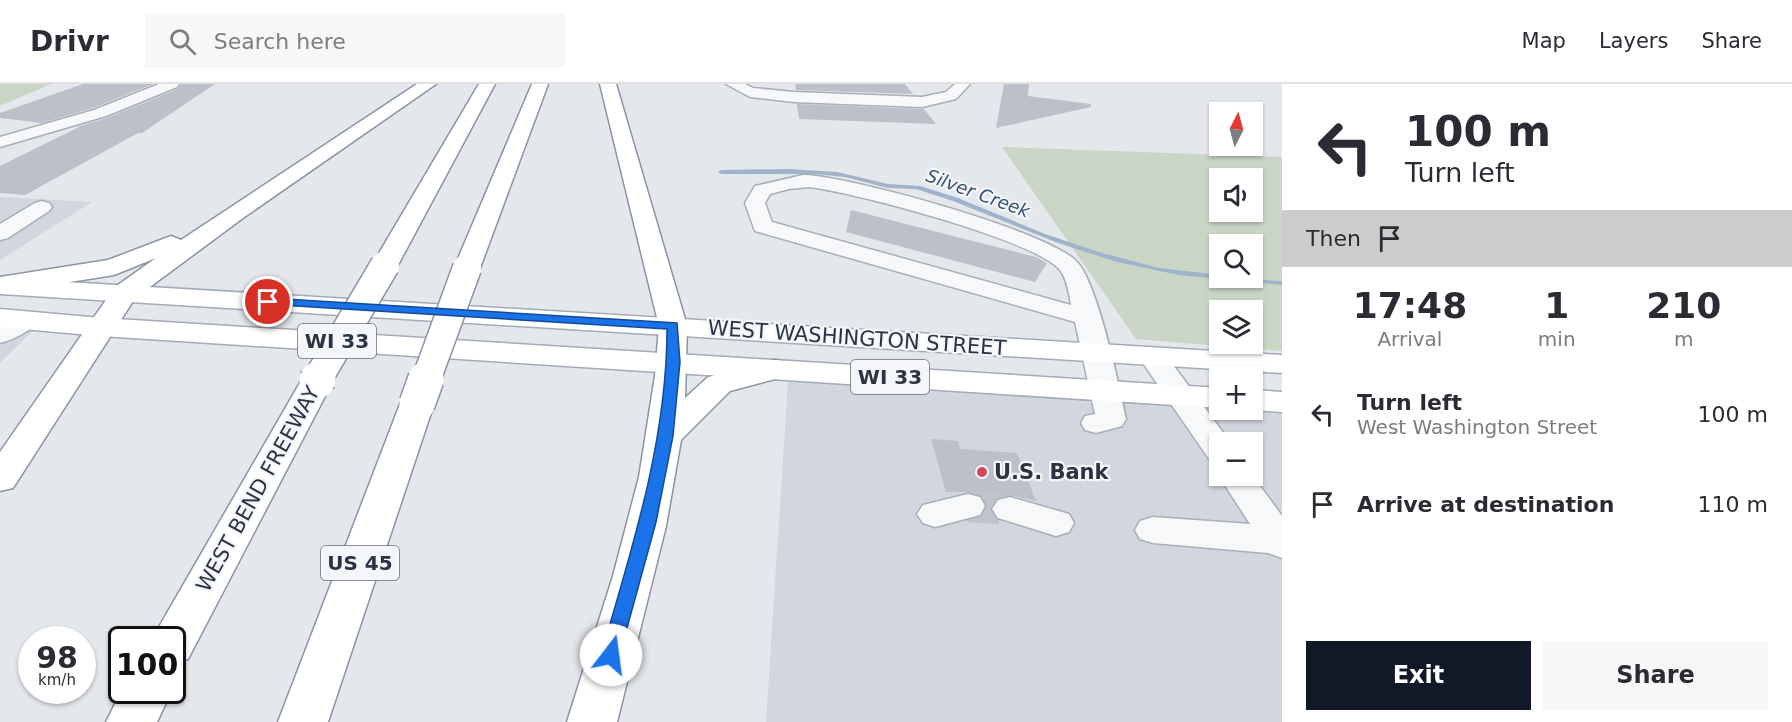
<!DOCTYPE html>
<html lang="en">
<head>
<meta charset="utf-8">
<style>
	body { margin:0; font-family:"DejaVu Sans",sans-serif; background:#f7f7f7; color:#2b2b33; height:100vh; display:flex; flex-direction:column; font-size:22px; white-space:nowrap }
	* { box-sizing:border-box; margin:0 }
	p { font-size:20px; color:#7c7c81 }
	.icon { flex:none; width:33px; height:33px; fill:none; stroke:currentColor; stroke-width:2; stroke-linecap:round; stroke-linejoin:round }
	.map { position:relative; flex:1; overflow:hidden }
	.details { display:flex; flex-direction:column; background:#fff; width:510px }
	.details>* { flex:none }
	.top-card { background:#fff; color:#2b2b33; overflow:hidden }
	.needle { width:39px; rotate:6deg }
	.buttons { position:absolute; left:1209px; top:18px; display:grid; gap:12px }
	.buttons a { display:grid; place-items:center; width:54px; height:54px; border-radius:0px; background:#fff; box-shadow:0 2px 4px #0004; font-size:30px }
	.speed { position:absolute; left:18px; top:542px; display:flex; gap:12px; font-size:30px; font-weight:700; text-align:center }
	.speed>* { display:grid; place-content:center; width:78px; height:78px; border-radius:50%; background:#fff; box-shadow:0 2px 4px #0004; line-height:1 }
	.speed small { font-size:15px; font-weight:400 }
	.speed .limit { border:3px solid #111; border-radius:9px; background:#fff; color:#111 }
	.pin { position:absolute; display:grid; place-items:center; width:51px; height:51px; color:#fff; margin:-26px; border:3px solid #fff; border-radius:50%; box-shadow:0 2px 6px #0007 }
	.me { position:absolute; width:66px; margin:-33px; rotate:15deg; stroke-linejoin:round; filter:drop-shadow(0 0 4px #0008) }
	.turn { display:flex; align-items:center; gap:21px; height:126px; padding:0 24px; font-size:27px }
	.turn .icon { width:78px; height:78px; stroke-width:2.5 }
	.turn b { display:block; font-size:42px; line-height:51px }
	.then { display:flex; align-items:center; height:57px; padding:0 24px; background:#0003; gap:12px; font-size:22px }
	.eta { display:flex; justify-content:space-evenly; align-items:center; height:102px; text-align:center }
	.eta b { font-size:36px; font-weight:700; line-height:42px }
	.primary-button { display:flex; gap:12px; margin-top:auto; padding:12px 24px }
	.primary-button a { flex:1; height:69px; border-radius:0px; background:#111827; color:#fff; font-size:24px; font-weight:700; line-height:69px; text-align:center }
	.primary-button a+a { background:#f7f7f7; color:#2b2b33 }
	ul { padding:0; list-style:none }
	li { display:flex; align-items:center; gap:18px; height:90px; padding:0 24px }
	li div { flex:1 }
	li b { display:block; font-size:22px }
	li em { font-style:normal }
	header { display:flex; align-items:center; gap:36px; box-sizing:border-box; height:84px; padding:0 30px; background:#fff; border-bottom:2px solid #e1e1e2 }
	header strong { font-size:28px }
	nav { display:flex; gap:33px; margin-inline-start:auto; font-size:21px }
	.search { width:420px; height:54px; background:#f7f7f7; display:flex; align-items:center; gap:15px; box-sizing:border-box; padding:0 21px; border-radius:0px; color:#7c7c81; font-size:22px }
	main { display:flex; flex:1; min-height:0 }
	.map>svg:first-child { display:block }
	.built { fill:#d2d6de; fill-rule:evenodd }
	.green { fill:#c9d6c5; fill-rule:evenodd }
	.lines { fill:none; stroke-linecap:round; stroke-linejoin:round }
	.stream { fill:#9fb4cc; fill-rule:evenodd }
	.building { fill:#bbc0ca }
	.minor-tunnel { stroke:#bfc3cb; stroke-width:32; stroke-dasharray:32 16; stroke-linecap:butt }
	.minor-casing { stroke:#a9aeb7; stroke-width:3 }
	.major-casing { stroke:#a3abb8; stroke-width:3 }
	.highway-casing { stroke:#8b94a3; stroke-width:3 }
	.minor { fill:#f7f8fa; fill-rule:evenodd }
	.major { fill:#fff; fill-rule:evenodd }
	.highway { fill:#fff; fill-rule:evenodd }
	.highway-bridge-far1-casing { stroke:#8b94a3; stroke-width:31; stroke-linecap:butt }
	.highway-bridge-casing { stroke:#8b94a3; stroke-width:38; stroke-linecap:butt }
	.highway-bridge-far1 { stroke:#fff; stroke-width:28 }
	.highway-bridge { stroke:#fff; stroke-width:35 }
	.route { fill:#1a73e8; stroke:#114b97; stroke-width:1.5 }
	.poi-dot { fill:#d1495b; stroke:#f4f6f9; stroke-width:2 }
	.labels { text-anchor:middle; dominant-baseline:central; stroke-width:4.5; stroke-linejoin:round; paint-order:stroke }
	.far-water-label { font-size:18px; font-style:italic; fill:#34527a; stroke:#f4f6f9 }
	.shield { fill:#f4f6f9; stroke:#676e7b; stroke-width:1.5 }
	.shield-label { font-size:20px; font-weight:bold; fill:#2b3445 }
	.street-label { font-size:21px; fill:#2b3445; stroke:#f4f6f9 }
	.poi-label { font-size:21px; font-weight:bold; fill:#2b3445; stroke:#f4f6f9; text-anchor:start }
</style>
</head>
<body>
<header>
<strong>Drivr</strong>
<div class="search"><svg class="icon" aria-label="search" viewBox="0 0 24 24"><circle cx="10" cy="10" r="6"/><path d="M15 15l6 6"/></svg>Search here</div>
<nav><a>Map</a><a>Layers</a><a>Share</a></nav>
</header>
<main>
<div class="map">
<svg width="1282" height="638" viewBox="0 0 1282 638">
	<rect width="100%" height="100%" fill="#e4e7ec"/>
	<!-- built -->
	<path class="built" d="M 0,113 L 92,118 L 0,176 Z
		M 0,244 L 34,246 L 0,279 Z
		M 788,298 L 887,299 L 1219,320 L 1220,326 L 1282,325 L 1282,638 L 766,638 ZM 1220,358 L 1252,358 L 1252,392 L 1220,392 Z"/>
	<!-- green -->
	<path class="green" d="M 0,0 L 51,0 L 0,22 Z
		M 1002,63 L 1282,73 L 1282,267 L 1136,255 ZM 1220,94 L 1252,94 L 1252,128 L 1220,128 ZM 1220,160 L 1252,160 L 1252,194 L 1220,194 ZM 1220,226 L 1252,226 L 1252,260 L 1220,260 Z"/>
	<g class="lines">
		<!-- stream -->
		<path class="stream" d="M 789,85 L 837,88 L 888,100 L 920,102 L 958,114 L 1045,150 L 1102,169 L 1159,184 L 1220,191 L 1220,194 L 1282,197 L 1282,201 L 1179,191 L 1117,178 L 1058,159 L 953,117 L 916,105 L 888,104 L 845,93 L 816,90 L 721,90 L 718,88 L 721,86 Z"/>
	</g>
	<!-- building -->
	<path class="building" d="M 83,0 L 153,0 L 93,24 L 42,39 L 0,34 L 0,29 Z
		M 181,0 L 215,0 L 142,49 L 138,49 L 25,111 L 0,109 L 0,82 L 79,43 L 77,43 L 107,34 L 178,5 Z
		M 795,0 L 905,0 L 913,10 L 796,6 Z
		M 1004,0 L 1029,0 L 1028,12 L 1091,20 L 1091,23 L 996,44 Z
		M 797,20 L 924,25 L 936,40 L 799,35 Z
		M 851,126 L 1036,173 L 1047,179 L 1035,198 L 846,148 Z
		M 931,355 L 958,357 L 960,365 L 1017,369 L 1036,417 L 1011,411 L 997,414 L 990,424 L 995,434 L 981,433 L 987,421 L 981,411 L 969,408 L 946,408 Z"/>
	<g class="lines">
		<!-- minor-tunnel -->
		<path class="minor-tunnel" d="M 968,422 L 1010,425"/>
		<defs>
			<path id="minor" d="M 159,0 L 179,0 L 177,3 L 106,32 L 0,63 L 0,53 L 94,26 Z
				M 726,0 L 745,0 L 753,4 L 794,8 L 922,13 L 946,8 L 955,0 L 970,0 L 956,15 L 922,23 L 794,18 L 750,13 Z
				M 803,91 C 846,91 1053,148 1078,179 C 1098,203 1119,301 1126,335 L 1122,342 L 1096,349 L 1085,346 L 1081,339 L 1085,332 L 1095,330 L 1075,238 L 755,147 L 745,119 L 755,102 ZM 809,103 C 853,108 1035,156 1060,186 C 1067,195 1069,210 1071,221 L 772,138 L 765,119 L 770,110 L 789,105 Z
				M 42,117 L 49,119 L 52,123 L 49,127 L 8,154 L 0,156 L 0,140 L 35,119 Z
				M 26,228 L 35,230 L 39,236 C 31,247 13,256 0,259 L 0,240 Z
				M 1152,264 L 1162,266 L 1230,358 L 1220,358 L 1220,378 L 1209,375 L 1138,272 L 1142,266 Z
				M 1252,391 L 1282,432 L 1282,474 L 1268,469 L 1153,459 L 1140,455 L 1135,446 L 1140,437 L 1153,433 L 1250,440 L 1219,392 Z
				M 968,410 L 980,413 L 985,422 L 980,431 L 935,443 L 923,439 L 917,430 L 923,421 Z
				M 1010,413 L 1069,430 L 1074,439 L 1069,448 L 1056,452 L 998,434 L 992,425 L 998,416 Z"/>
			<path id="major" d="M 0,194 L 1282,271 L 1282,289 L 0,210 Z
				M 0,225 L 101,234 L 1220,304 L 1220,324 L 101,252 L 0,243 Z
				M 1252,306 L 1282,308 L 1282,328 L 1251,326 L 1252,326 Z"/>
			<path id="highway" d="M 417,0 L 436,0 L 243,134 L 135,214 L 13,404 L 0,407 L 0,368 L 115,203 L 156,174 L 114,191 L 0,209 L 0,193 L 108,176 L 171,152 L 181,156 Z
				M 479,0 L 495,0 L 398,181 L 394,186 L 385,189 L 376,186 L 372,181 Z
				M 532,0 L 548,0 L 480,184 L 476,189 L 467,192 L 458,189 L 454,184 Z
				M 600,0 L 616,0 L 687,242 L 685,314 L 708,293 L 775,276 L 786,278 L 791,285 L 786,292 L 730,307 L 681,356 L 666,442 L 617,638 L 567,638 L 613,492 L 639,393 L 655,292 L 659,242 Z
				M 317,287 L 328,290 L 333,297 L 188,575 L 172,580 L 172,555 L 152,555 L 301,297 L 306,290 Z
				M 417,310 L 429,313 L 434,320 L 328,638 L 278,638 L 400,320 L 405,313 Z
				M 122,606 L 172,606 L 157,638 L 106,638 Z"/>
		</defs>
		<!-- minor casing -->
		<use href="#minor" class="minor-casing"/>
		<!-- major casing -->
		<use href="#major" class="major-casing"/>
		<!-- highway casing -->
		<use href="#highway" class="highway-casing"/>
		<!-- minor -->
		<use href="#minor" class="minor"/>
		<!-- major -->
		<use href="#major" class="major"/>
		<!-- highway -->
		<use href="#highway" class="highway"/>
		<defs>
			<path id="highway-bridge-far1" d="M 317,296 L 385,181
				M 426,296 L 467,184"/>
			<path id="highway-bridge" d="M 317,297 L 318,295
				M 417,320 L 426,295"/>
		</defs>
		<!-- highway-bridge-far1 casing -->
		<use href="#highway-bridge-far1" class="highway-bridge-far1-casing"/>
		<!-- highway-bridge casing -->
		<use href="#highway-bridge" class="highway-bridge-casing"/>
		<!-- highway-bridge-far1 -->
		<use href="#highway-bridge-far1" class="highway-bridge-far1"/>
		<!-- highway-bridge -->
		<use href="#highway-bridge" class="highway-bridge"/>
	</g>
	<!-- route -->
	<path class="route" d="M 268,214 L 677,239 L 680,278 L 673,352 L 656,438 L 618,577 L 611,579 L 604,577 L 601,571 C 632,464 667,357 667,245 L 264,220 L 262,218 Z"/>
	<!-- markers -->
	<circle class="poi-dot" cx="982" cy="388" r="6"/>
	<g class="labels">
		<!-- far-water labels -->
		<g class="far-water-label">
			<text transform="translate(978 109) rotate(20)">Silver Creek</text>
		</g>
		<!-- shield labels -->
		<g class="shield">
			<rect x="298" y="240" width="78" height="34" rx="4.5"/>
			<rect x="851" y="276" width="78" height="34" rx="4.5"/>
			<rect x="321" y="462" width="78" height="34" rx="4.5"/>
		</g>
		<g class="shield-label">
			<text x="337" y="257">WI 33</text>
			<text x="890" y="293">WI 33</text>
			<text x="360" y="479">US 45</text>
		</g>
		<!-- street labels -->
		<g class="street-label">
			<text transform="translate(857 254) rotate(4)">WEST WASHINGTON STREET</text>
			<text transform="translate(258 405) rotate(-61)">WEST BEND FREEWAY</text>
		</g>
		<!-- poi labels -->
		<g class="poi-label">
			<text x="994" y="388">U.S. Bank</text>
		</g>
	</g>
</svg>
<div class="buttons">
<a><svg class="needle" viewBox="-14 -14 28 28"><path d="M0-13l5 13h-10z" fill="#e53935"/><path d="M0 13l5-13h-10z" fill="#7c7c81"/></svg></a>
<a><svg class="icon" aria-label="sound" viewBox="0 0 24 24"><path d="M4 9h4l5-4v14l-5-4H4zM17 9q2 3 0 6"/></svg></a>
<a><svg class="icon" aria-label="search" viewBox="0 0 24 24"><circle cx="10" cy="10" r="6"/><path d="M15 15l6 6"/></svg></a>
<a><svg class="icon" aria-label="layers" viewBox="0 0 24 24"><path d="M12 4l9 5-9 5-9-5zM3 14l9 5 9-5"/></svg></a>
<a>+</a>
<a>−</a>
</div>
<div class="speed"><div>98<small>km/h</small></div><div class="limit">100</div></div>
<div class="pin" style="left:268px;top:218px;background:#d93025"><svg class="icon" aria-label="arrive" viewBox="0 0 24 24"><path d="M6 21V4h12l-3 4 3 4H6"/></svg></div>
<svg class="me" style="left:611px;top:571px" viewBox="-20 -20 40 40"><circle r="19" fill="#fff"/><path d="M0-13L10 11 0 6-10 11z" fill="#1a73e8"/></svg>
</div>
<section class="details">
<div class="top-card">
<div class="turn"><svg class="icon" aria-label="left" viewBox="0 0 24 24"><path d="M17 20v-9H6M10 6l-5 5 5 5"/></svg><div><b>100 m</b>Turn left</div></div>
<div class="then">Then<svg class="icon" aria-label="arrive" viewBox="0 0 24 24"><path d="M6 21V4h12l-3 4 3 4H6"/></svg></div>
</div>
<div class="eta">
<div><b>17:48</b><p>Arrival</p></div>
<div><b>1</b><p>min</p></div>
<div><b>210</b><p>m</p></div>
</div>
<ul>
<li><svg class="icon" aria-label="left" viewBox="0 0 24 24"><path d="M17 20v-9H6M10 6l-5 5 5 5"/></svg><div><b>Turn left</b><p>West Washington Street</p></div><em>100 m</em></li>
<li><svg class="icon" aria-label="arrive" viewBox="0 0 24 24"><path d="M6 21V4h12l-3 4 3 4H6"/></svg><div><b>Arrive at destination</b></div><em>110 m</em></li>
</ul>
<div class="primary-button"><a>Exit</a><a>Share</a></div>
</section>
</main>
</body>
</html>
